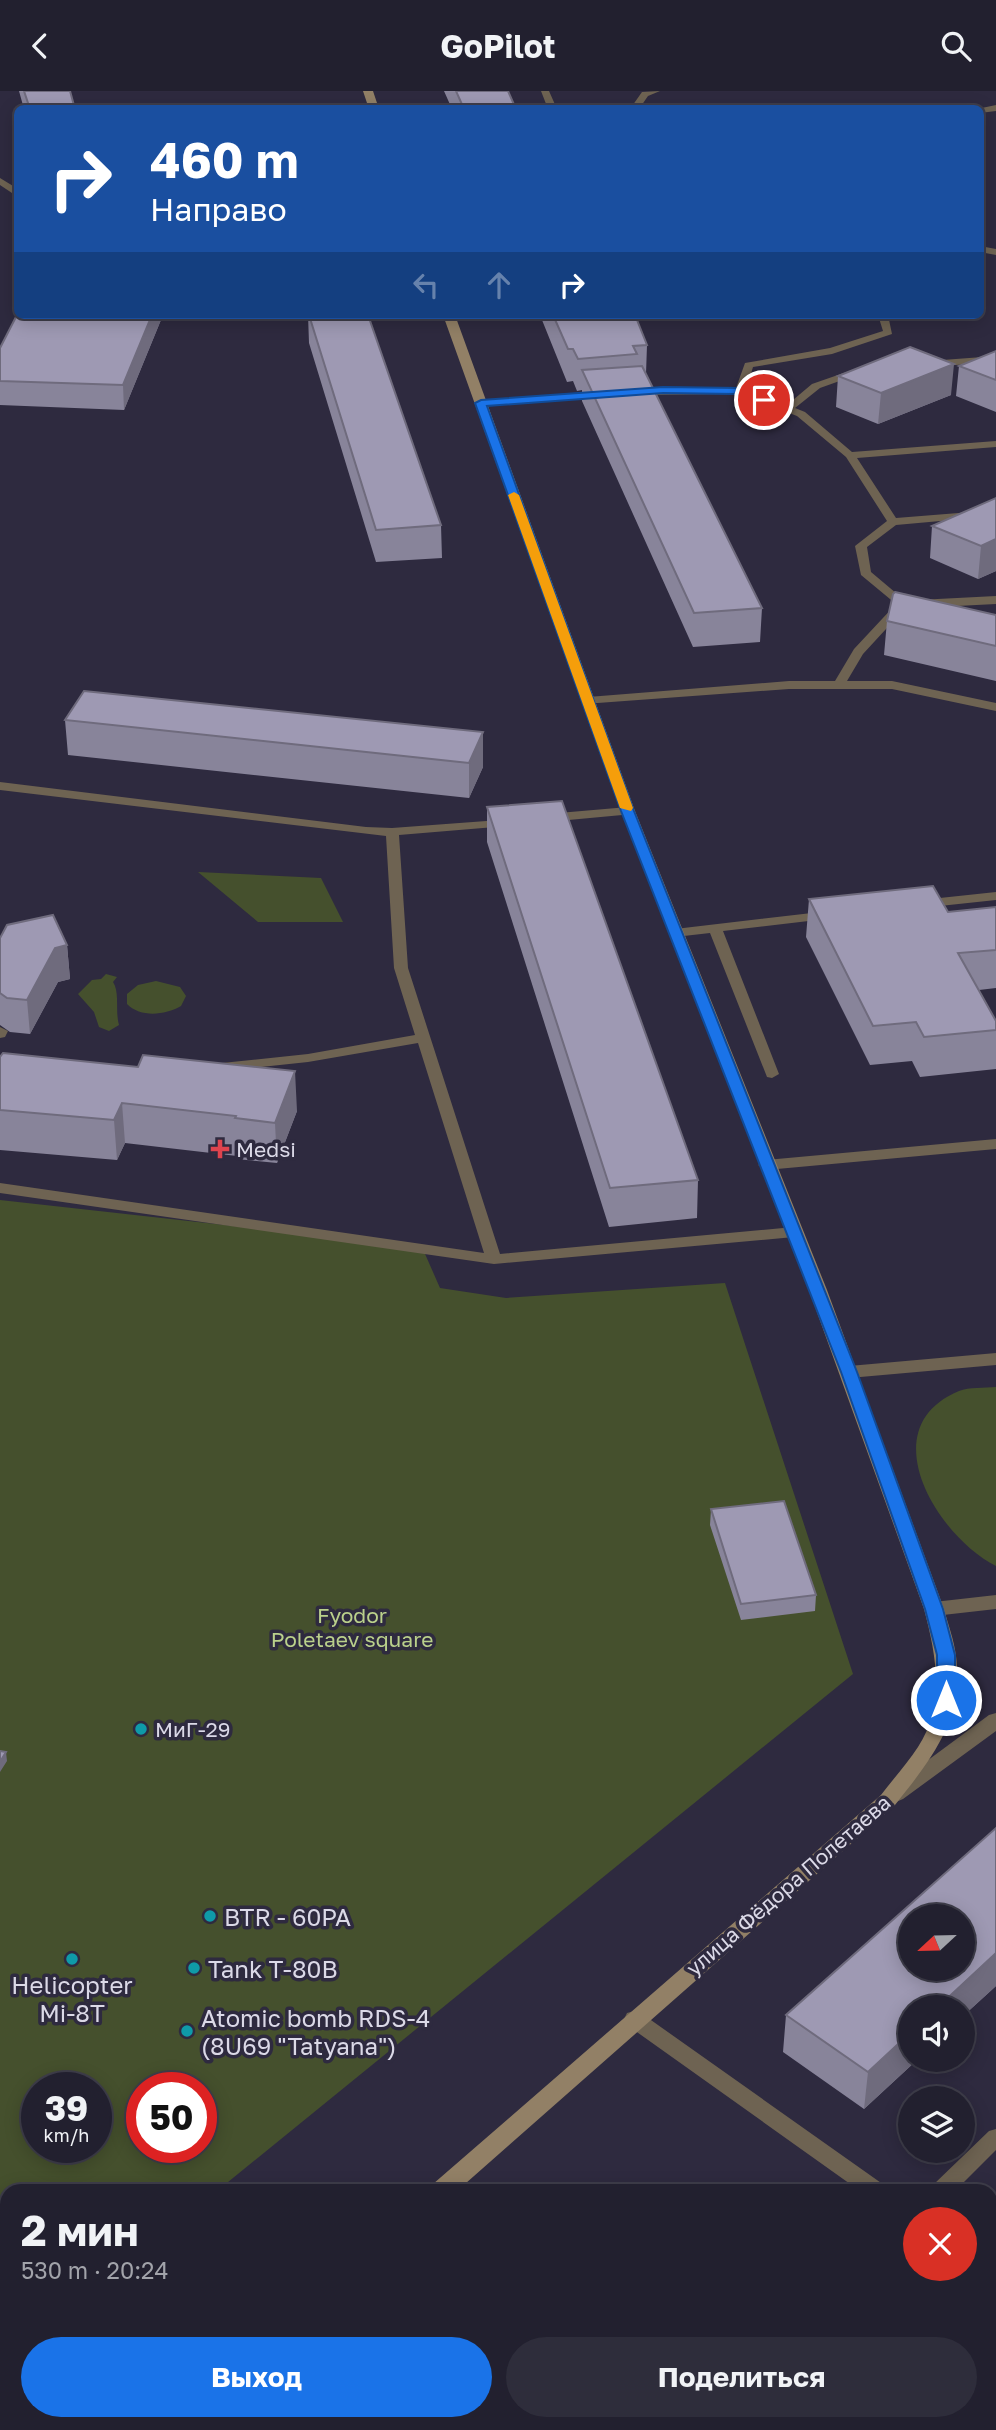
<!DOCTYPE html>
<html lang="ru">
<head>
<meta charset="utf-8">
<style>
	body { margin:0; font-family:"Golos Text",sans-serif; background:#2e2d3b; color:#f1f3f6; height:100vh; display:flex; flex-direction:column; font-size:26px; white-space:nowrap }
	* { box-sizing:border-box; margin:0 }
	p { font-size:23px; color:#a2a3aa }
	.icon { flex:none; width:38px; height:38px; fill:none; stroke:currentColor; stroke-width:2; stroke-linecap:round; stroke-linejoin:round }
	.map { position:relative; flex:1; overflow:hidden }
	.drawer { position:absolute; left:0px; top:2093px; width:998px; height:247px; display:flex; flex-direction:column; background:#22202f; border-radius:21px 21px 0 0; box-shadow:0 4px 18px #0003,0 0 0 2px #3f3e4b }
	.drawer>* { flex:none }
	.banner { position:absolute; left:14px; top:14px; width:970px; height:214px; border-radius:10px; box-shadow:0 4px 18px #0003,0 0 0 2px #3f3e4b; background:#1a4fa0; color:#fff; overflow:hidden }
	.needle { width:46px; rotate:248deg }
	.tools { position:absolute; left:898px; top:1813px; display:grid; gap:14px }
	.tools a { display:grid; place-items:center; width:77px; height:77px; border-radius:50%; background:#22202f; box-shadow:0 4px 18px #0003,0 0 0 2px #3f3e4b; font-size:35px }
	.speed { position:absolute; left:21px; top:1981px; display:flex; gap:14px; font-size:35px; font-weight:700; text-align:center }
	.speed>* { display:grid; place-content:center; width:91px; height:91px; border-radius:50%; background:#22202f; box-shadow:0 4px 18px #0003,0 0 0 2px #3f3e4b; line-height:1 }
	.speed small { font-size:18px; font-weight:400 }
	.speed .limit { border:10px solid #d22; background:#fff; color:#111 }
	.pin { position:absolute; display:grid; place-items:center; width:60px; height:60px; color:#fff; margin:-30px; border:4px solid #fff; border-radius:50%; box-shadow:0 2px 7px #0007 }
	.me { position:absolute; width:77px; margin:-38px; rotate:0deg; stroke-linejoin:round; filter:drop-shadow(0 0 5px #0008) }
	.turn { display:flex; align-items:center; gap:24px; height:147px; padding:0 21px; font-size:32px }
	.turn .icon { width:91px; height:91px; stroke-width:2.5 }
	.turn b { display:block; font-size:49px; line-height:60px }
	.lanes { display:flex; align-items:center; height:66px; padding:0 21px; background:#0003; justify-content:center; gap:35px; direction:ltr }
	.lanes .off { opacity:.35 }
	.round { display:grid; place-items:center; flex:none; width:74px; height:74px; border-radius:37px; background:#2e2d3b }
	.overview { display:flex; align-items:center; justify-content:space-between; height:119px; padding:0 21px }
	h1 { font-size:42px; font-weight:700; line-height:52px }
	.cta { display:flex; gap:14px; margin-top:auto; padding:14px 21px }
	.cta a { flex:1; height:80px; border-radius:42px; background:#1a73e8; color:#fff; font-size:28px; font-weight:700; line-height:80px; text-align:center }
	.cta a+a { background:#2e2d3b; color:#f1f3f6 }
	header { display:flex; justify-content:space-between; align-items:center; height:91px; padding:0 21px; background:#22202f; font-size:32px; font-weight:700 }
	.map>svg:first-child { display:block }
	.green { fill:#45502d; fill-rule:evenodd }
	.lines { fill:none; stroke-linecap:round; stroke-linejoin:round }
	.service { fill:#6e6352; fill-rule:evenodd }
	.tertiary { fill:#6e6352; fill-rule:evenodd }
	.secondary { fill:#928066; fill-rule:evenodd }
	.wall { fill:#88849a }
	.shaded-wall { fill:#6f6b7d }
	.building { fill:#9e99b3; stroke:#6f6b7d; stroke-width:2; fill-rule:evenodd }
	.route { fill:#1a73e8; stroke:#114b97; stroke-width:2 }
	.slow { fill:#f59e0b }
	.health-dot { fill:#e0444e; stroke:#2e2a3f; stroke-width:2.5 }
	.culture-dot { fill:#0f9aa8; stroke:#2e2a3f; stroke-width:2.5 }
	.labels { text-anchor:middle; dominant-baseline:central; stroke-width:7; stroke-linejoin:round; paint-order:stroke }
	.poi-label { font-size:21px; fill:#dbd9e7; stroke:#2e2a3f; text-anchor:start }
	.park-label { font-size:21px; fill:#bad08b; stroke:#2e2a3f }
	.street-label { font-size:21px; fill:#dbd9e7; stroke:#2e2a3f }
	.near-poi-label { font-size:24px; fill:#dbd9e7; stroke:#2e2a3f; text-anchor:start }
</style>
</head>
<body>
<header><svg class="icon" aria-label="back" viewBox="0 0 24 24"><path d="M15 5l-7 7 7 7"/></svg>GoPilot<svg class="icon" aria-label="search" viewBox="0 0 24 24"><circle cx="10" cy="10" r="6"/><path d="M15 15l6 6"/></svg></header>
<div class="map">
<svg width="996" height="2339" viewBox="0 0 996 2339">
	<rect width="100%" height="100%" fill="#2e2a3f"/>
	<!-- green -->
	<path class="green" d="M 198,781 L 321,787 L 343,831 L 258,831 Z
		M 106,883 L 117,886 L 113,891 C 120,901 115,921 119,934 L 109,940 L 99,936 L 94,921 L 78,903 L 92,889 L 101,888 Z
		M 156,890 L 180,896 L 186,905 L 181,915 C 165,924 141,927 127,913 L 127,903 L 138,894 Z
		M 0,1109 L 422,1156 L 440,1197 L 506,1207 L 725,1192 L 853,1583 L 217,2100 L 7,2100 L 7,2270 L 0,2276 ZM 37,1997 L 96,1997 L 96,2056 L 37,2056 ZM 142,1997 L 201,1997 L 201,2056 L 142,2056 Z
		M 996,1296 L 996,1475 C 938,1446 870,1337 959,1300 C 969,1296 985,1297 996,1296 Z"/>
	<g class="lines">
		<!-- service -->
		<path class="service" d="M 541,0 L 549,0 L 557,18 L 548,18 Z
			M 660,0 L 648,5 L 639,18 L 630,18 L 642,1 Z
			M 996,14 L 996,20 L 980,22 L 980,18 L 977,18 Z
			M 0,87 L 18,98 L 18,106 L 0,94 Z
			M 980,155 L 996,158 L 996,164 L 980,161 Z
			M 878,224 L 888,224 L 892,243 L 832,263 L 753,276 L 746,299 L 787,314 L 812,293 L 858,277 L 862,278 L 862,282 L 820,297 L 795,317 L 805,321 L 852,361 L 996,350 L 996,356 L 857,367 L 896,427 L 996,419 L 996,425 L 896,434 L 867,456 L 871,481 L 909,513 L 863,563 L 847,590 L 892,590 L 996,612 L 996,620 L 892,598 L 789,598 L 584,613 L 584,607 L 588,606 L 789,590 L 835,590 L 854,558 L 896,513 L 861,484 L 855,455 L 887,430 L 846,366 L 797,325 L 739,303 L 633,304 L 628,301 L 633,298 L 736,297 L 745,272 L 830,257 L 883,240 Z
			M 996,265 L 996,271 L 929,276 L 924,273 L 929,270 Z
			M 603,301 L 608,304 L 607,306 L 480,315 L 475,312 L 480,309 Z
			M 996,505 L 996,513 L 918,517 L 912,513 L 918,509 Z
			M 0,691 L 366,736 L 392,737 L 512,728 L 514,731 L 507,735 L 399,744 L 408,877 L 500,1163 L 794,1136 L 802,1141 L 794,1146 L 494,1173 L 0,1102 L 0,1092 L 484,1162 L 418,952 L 308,971 L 222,980 L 215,976 L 222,972 L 308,963 L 415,944 L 394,877 L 386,745 L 0,699 Z
			M 628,716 L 635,720 L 633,723 L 547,731 L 540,727 L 547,723 Z
			M 996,801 L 996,809 L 921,817 L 914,813 L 921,809 Z
			M 829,820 L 836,824 L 834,827 L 723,840 L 779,983 L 772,987 L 767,986 L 710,842 L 675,846 L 668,842 L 675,838 Z
			M 0,936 L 8,940 L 5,946 L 0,947 Z
			M 996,1048 L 996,1058 L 766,1079 L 758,1074 L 766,1069 Z
			M 634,1920 L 641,1922 L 884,2094 L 887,2100 L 860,2100 L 627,1934 L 624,1928 L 627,1922 Z
			M 996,2038 L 996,2059 L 955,2100 L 930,2100 L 933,2094 L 989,2040 Z
			M 990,2172 L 996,2174 L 996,2194 L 990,2192 Z"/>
		<!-- tertiary -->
		<path class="tertiary" d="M 996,1262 L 996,1274 L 849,1287 L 840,1281 L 849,1275 Z
			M 996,1504 L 996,1518 L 934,1525 L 927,1523 L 924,1518 L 927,1513 L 934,1511 Z
			M 996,1622 L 996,1640 L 903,1708 L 896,1711 L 889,1708 L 885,1703 L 889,1698 L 989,1624 Z"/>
		<!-- secondary -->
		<path class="secondary" d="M 363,0 L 373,0 L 379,18 L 369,18 Z
			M 443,224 L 455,224 L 635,720 L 827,1199 L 944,1518 C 948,1533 954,1549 956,1565 C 964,1629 932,1667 895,1714 L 457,2100 L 429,2100 L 433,2093 L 881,1704 C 893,1688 907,1673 918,1656 C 946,1614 936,1563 924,1518 L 809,1199 L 621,720 Z
			M 150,2333 L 181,2333 L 178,2339 L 147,2339 Z"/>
	</g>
	<!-- wall -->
	<path class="wall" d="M 19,0 L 70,0 L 75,18 L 24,18 Z
		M 444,0 L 508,0 L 516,18 L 452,18 Z
		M 163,224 L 124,319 L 0,314 L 0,257 Z
		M 308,224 L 368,224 L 441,434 L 442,467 L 376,471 L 309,252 Z
		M 542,224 L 635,224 L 647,254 L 646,283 L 762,517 L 760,551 L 693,556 L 582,310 L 582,299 L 577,300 L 573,290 L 567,291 L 542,229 Z
		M 996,260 L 996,321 L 956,305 L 959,275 Z
		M 838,285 L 951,304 L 878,333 L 836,316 Z
		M 996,407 L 996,480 L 978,488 L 930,467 L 932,435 Z
		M 996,524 L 996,590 L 884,564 L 887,530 Z
		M 65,629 L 483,641 L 483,676 L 469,707 L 68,664 Z
		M 487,716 L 698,1089 L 697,1127 L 609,1136 L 487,751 Z
		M 809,808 L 948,821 L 996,816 L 996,897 L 979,899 L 996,930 L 996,978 L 920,986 L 912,970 L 870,974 L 806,846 Z
		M 0,847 L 67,854 L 70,888 L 58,891 L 30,943 L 10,941 L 0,934 Z
		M 0,966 L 297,1020 L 277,1072 L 237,1068 L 237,1065 L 125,1052 L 117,1069 L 0,1059 Z
		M 711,1418 L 816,1504 L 815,1520 L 741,1529 L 710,1434 Z
		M 996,1895 L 962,1926 L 962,1916 L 910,1969 L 917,1969 L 864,2018 L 783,1961 L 786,1924 Z"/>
	<!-- shaded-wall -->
	<path class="shaded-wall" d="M 152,224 L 163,224 L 124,319 L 123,294 Z
		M 954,273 L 951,304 L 878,333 L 881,302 Z
		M 996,448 L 996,480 L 978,488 L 981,455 Z
		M 483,641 L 483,676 L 469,707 L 469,672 Z
		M 67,854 L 70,888 L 58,891 L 30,943 L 27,909 L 55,857 Z
		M 295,980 L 297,1020 L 277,1072 L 275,1032 Z
		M 122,1012 L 125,1052 L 117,1069 L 114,1029 Z
		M 6,1661 L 7,1670 L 0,1681 L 0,1671 Z
		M 996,1862 L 996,1895 L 962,1926 L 962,1916 L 938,1916 Z
		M 910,1942 L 910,1969 L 917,1969 L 864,2018 L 868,1981 Z
		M 859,2333 L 880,2333 L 874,2339 L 853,2339 Z"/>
	<!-- building -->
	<path class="building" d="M 24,0 L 70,0 L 75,18 L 30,18 Z
		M 456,0 L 508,0 L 516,18 L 464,18 Z
		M 18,222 L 18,224 L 152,224 L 123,294 L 0,290 L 0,257 Z
		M 309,224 L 368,224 L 441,434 L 376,439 Z
		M 553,224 L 635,224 L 647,254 L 633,255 L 637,263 L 578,268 L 573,258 L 568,258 Z
		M 910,256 L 954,273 L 881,302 L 838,285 Z
		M 996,260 L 996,289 L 959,275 Z
		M 642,275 L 762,517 L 694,522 L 582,279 Z
		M 996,407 L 996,448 L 981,455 L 932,435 Z
		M 895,501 L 996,524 L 996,555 L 887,530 L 893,503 Z
		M 84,600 L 483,641 L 469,672 L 65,629 Z
		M 562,710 L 698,1089 L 610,1097 L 487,716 Z
		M 933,795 L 948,821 L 996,816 L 996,859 L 958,862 L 996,930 L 996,939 L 924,946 L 916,931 L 873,935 L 809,808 Z
		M 53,824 L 67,854 L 55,857 L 27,909 L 7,907 L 0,902 L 0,847 L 7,834 Z
		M 3,962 L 138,976 L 143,964 L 295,980 L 275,1032 L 235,1027 L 236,1025 L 122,1012 L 114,1029 L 0,1019 L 0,966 Z
		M 784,1410 L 816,1504 L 741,1513 L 711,1418 Z
		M 0,1660 L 6,1661 L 0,1671 Z
		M 996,1737 L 996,1862 L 938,1916 L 910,1916 L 910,1942 L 868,1981 L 786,1924 ZM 910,1825 L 962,1825 L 962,1878 L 910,1878 Z
		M 679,2333 L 859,2333 L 853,2339 L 672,2339 Z"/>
	<!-- route -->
	<path class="route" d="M 663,296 L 740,297 L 769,309 L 764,312 L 738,303 L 663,302 L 487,315 L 634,720 L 857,1281 L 943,1518 L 955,1564 L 955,1609 L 946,1615 L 937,1609 L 937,1564 L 925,1518 L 841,1281 L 621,720 L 475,312 L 481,309 Z"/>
	<!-- slow -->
	<path class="slow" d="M 514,401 L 519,404 L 633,717 L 631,720 L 620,717 L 508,404 Z"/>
	<!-- markers -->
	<path class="health-dot" d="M216.5 1047.5h7v7h7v7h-7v7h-7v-7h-7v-7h7z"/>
	<g class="culture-dot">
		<circle cx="141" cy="1638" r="7"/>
		<circle cx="210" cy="1825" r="7"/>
		<circle cx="72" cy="1868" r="7"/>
		<circle cx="194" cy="1877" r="7"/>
		<circle cx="187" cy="1940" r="7"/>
	</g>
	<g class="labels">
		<!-- poi labels -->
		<g class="poi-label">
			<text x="236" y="1058">Medsi</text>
			<text x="155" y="1638">МиГ-29</text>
		</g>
		<!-- park labels -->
		<g class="park-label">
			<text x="352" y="1524">Fyodor<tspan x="352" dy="24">Poletaev square</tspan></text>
		</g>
		<!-- street labels -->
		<g class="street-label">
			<text transform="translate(788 1794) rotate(-41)">улица Фёдора Полетаева</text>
		</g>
		<!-- near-poi labels -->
		<g class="near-poi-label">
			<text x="224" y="1825">BTR - 60PA</text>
			<text x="208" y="1877">Tank T-80B</text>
			<text x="72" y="1893" text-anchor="middle">Helicopter<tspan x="72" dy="28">Mi-8T</tspan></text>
			<text x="201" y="1926">Atomic bomb RDS-4<tspan x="201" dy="28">(8U69 "Tatyana")</tspan></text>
		</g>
	</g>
</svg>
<div class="tools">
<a><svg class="needle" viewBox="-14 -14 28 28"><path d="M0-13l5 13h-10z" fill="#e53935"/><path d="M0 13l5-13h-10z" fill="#a2a3aa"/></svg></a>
<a><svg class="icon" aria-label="sound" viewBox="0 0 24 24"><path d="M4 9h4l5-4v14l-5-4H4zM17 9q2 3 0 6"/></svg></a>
<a><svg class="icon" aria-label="layers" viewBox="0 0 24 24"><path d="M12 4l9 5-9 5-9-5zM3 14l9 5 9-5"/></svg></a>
</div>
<div class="speed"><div>39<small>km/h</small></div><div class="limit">50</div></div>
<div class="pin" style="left:764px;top:309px;background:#d93025"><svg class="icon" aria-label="arrive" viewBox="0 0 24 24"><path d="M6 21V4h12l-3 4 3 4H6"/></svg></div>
<svg class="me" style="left:946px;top:1609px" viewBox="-20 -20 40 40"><circle r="17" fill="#1a73e8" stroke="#fff" stroke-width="3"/><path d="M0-11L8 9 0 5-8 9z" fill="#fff"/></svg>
<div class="banner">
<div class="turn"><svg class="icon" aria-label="right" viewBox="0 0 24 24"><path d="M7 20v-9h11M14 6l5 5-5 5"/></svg><div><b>460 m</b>Направо</div></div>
<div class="lanes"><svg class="icon off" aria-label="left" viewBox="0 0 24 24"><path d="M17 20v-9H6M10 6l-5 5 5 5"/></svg><svg class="icon off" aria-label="ahead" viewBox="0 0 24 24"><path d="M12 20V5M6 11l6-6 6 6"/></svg><svg class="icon" aria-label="right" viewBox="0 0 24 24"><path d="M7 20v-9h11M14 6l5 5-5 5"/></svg></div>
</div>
<section class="drawer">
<div class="overview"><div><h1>2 мин</h1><p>530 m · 20:24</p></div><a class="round" style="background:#d93025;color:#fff"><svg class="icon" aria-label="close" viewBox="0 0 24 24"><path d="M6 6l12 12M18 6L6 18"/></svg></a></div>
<div class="cta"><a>Выход</a><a>Поделиться</a></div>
</section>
</div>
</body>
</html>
